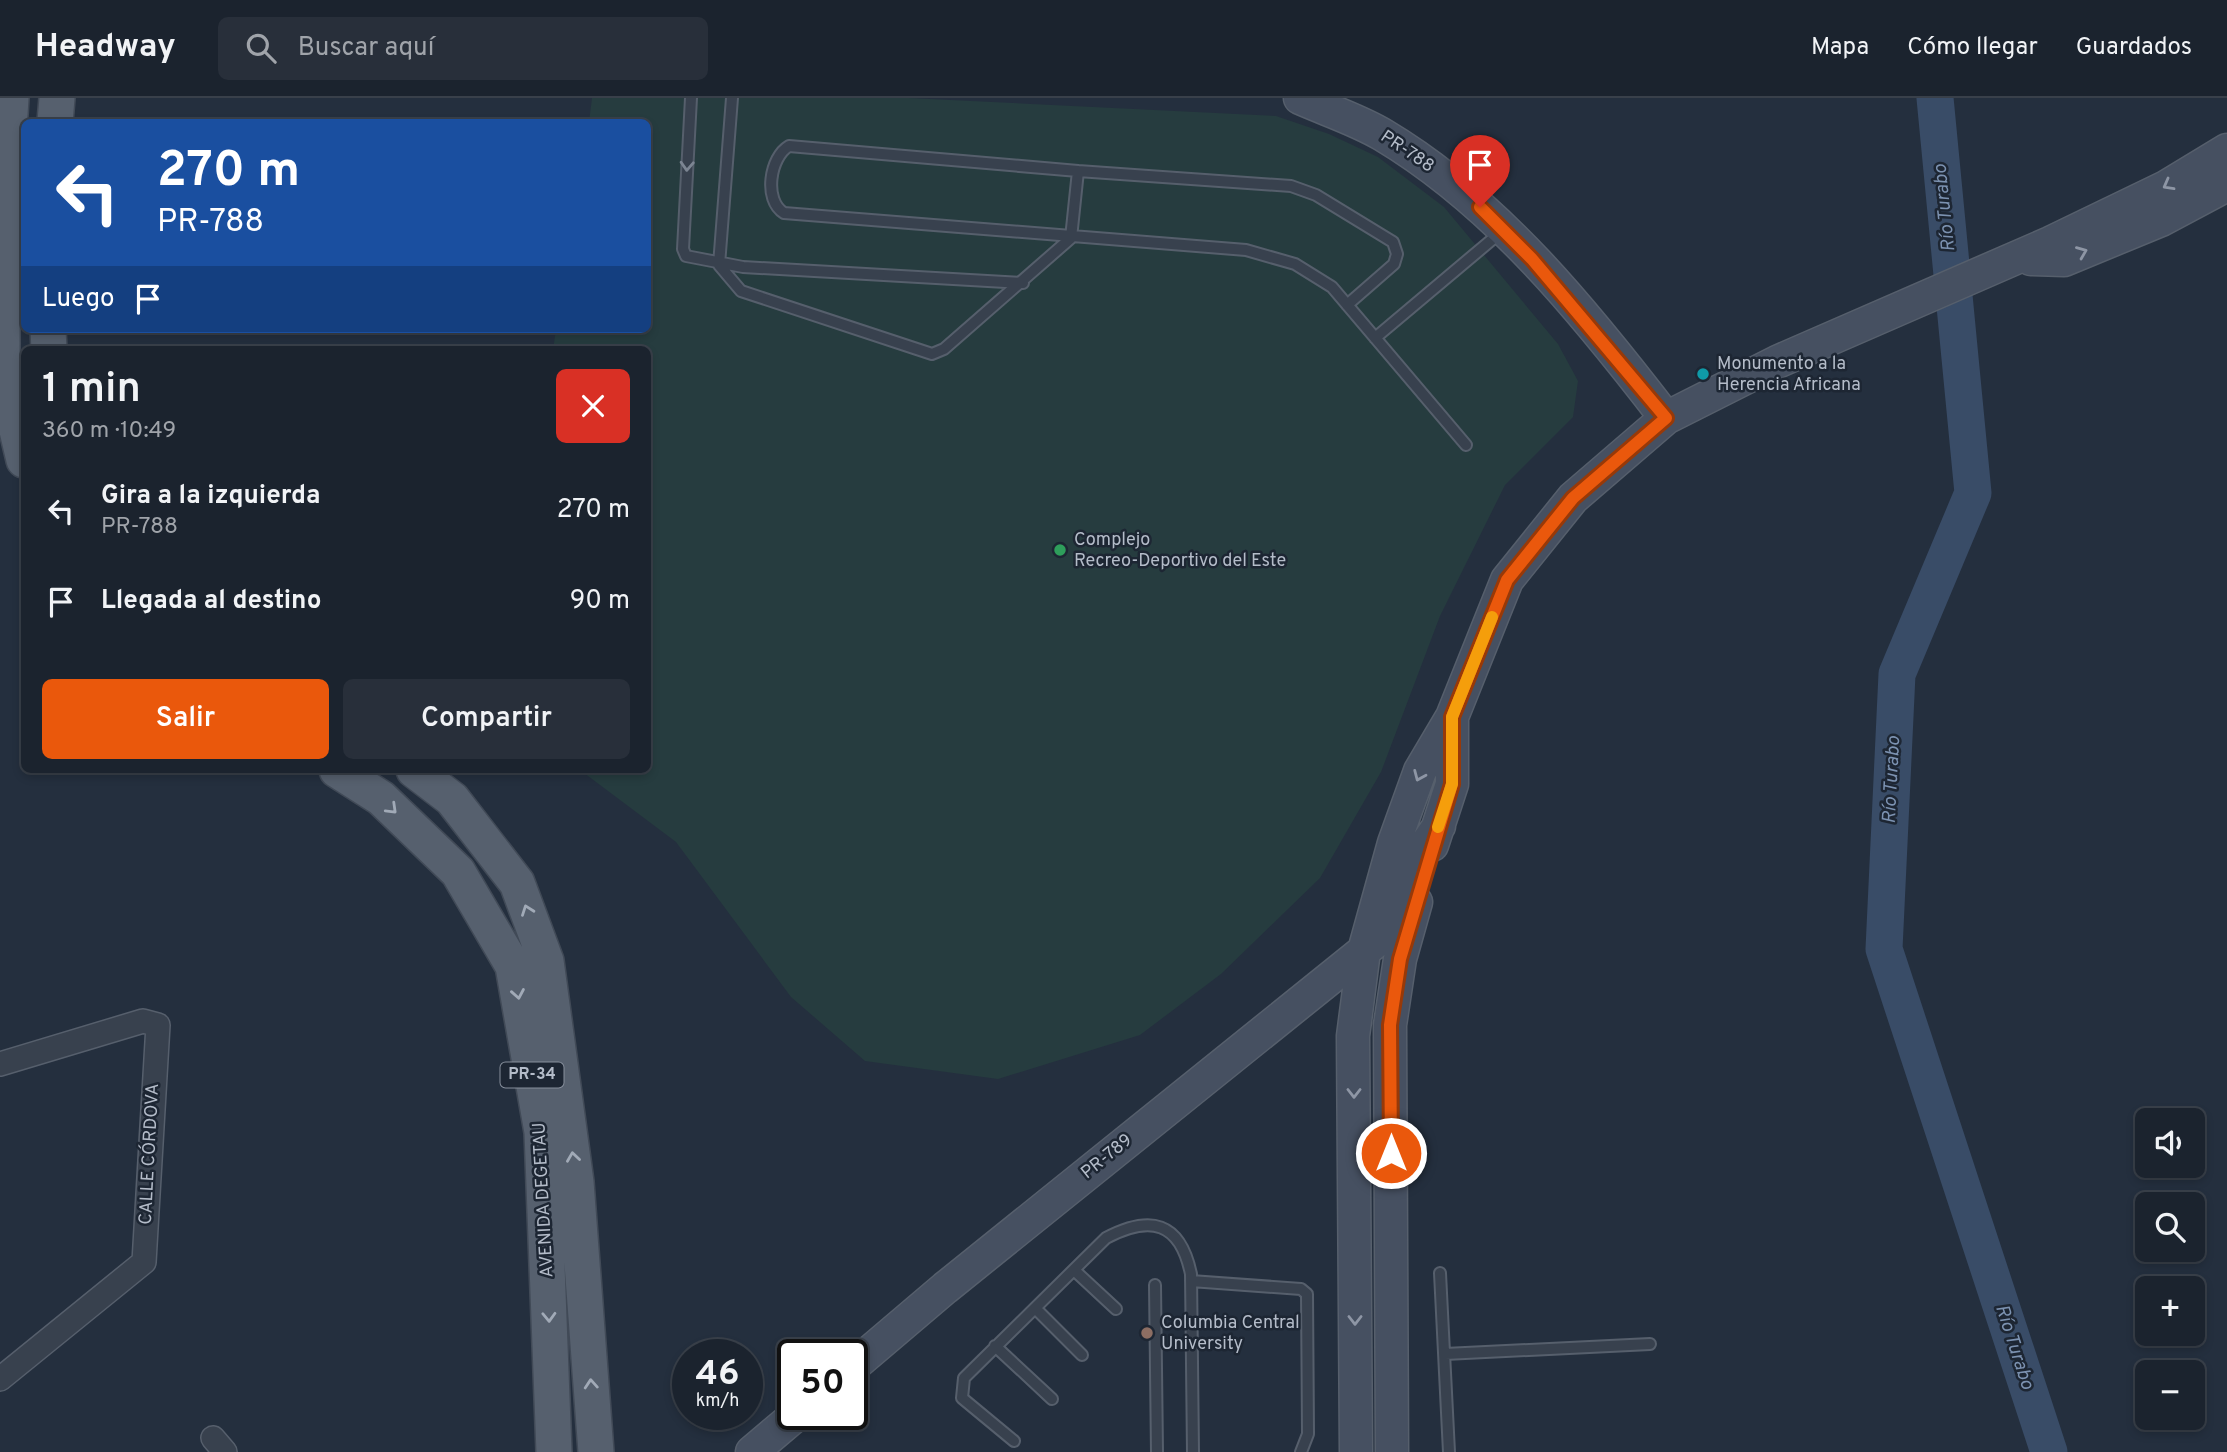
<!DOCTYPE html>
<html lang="es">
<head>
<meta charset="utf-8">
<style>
	body { margin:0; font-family:Overpass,sans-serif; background:#282f3a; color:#f1f3f6; height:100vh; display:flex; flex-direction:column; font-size:26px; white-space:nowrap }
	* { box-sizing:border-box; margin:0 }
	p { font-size:23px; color:#a0a4aa }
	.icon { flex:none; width:38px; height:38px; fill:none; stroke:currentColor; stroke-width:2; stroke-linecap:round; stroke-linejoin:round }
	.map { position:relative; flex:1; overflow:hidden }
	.details { position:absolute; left:21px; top:248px; width:630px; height:427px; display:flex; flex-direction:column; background:#1b232e; border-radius:10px; box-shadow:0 4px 10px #0003,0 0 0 2px #39404a }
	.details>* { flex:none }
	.banner { position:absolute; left:21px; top:21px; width:630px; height:214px; border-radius:10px; box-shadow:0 4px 10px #0003,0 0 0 2px #39404a; background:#1a4fa0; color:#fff; overflow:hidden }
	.fabs { position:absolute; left:2135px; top:1010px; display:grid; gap:14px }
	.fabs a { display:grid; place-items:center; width:70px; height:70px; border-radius:10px; background:#1b232e; box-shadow:0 4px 10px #0003,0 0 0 2px #39404a; font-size:35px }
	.speed { position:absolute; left:672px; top:1241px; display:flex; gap:14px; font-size:35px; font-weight:700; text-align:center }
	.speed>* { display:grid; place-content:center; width:91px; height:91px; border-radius:50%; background:#1b232e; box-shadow:0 4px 10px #0003,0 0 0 2px #39404a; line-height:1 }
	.speed small { font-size:18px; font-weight:400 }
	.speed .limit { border:4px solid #111; border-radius:10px; background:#fff; color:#111 }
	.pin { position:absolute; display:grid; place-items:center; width:60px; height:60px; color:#fff; margin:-72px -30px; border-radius:50% 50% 50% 0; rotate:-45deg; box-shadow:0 0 7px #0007 }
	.pin .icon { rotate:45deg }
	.me { position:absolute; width:77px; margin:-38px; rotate:0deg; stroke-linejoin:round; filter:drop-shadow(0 0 5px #0008) }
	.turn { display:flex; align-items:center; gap:24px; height:147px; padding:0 21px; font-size:32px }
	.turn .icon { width:91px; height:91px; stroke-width:2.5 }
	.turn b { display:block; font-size:49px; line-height:60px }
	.then { display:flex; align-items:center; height:66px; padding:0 21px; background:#0003; gap:14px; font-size:26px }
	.round { display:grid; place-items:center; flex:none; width:74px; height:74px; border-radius:10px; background:#282f3a }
	.headline { display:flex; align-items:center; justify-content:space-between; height:119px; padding:0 21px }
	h1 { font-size:42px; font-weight:600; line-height:52px }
	.primary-button { display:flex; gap:14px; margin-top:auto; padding:14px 21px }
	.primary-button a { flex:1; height:80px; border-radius:10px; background:#ea580c; color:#fff; font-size:28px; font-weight:600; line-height:80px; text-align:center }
	.primary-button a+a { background:#282f3a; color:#f1f3f6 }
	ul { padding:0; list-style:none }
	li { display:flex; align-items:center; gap:21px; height:91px; padding:0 21px }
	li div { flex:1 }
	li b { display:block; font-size:26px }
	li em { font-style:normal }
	header { display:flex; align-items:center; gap:42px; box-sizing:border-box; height:98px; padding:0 35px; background:#1b232e; border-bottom:2px solid #39404a }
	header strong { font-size:33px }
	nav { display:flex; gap:38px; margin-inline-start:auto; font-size:24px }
	.search { width:490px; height:63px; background:#282f3a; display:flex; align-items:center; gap:18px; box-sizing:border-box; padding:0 24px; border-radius:10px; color:#a0a4aa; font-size:26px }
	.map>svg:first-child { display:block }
	.green { fill:#263c3f }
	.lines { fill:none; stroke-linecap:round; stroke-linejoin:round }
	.river { stroke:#394c67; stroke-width:37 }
	.lane-casing { stroke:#565f6c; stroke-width:14 }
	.street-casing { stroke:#565f6c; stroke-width:26 }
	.secondary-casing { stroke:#565f6c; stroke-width:35 }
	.primary-casing { stroke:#414a57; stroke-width:38 }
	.lane { stroke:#38414e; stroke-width:10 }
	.street { stroke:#38414e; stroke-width:23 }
	.secondary { stroke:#465061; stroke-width:32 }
	.primary { stroke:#56606e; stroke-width:35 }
	.oneway { stroke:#7c8592 }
	.oneway2 { stroke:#8e96a5 }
	.oneway3 { stroke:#a1aab7 }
	.route-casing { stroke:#983908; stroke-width:18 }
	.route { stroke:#ea580c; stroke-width:12 }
	.slow { stroke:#f59e0b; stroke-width:12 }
	.culture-dot { fill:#0f9aa8; stroke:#1d2633; stroke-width:2.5 }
	.leisure-dot { fill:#2e9e5b; stroke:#1d2633; stroke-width:2.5 }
	.education-dot { fill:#8d6e63; stroke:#1d2633; stroke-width:2.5 }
	.labels { text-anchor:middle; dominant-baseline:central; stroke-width:5; stroke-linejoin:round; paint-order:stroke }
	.shield { fill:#1d2633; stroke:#878f9c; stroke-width:2 }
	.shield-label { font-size:16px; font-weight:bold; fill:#b4bcc9 }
	.street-label { font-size:18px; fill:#b4bcc9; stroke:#1d2633 }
	.poi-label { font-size:18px; fill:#b4bcc9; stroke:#1d2633; text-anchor:start }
	.water-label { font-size:19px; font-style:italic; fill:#7c92b1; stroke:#1d2633 }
</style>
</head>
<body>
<header>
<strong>Headway</strong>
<div class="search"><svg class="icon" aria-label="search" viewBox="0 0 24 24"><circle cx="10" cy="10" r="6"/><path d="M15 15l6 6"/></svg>Buscar aquí</div>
<nav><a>Mapa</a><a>Cómo llegar</a><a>Guardados</a></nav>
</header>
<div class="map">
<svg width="2227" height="1354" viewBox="0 0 2227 1354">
	<rect width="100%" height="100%" fill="#242f3e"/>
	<!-- green -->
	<path class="green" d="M 592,0 L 909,0 L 1276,18 L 1329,36 L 1378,59 L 1444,109 L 1558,246 L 1578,283 L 1573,319 L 1505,387 L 1440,518 L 1381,674 L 1320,780 L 1221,876 L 1140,937 L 998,981 L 865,963 L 791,899 L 676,744 L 580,672 L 648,672 L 648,252 L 553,252 L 556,231 L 648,231 L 648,24 L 589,24 Z"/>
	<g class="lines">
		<!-- river -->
		<path class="river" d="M 1935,0 L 1973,395 L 1897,576 L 1884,851 L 2049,1354"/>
		<defs>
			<path id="lane" d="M 691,0 L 683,151 L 686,158 L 743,169 L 1023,185
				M 732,0 L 719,167 L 741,193 L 932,256 L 944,251 L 1071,140 L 1078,73 L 789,48 C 770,59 763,102 784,115 L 1246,152 L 1295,166 L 1332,189 L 1466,347
				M 1078,73 L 1291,88 L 1316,97 L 1393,144 L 1397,156 L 1394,166 L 1347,207
				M 1375,240 L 1501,134
				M 1074,1172 L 1116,1211
				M 1440,1175 L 1449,1354
				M 1191,1183 L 1301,1191 L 1307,1196 L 1308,1336 L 1301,1354
				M 1155,1187 L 1157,1354
				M 1035,1210 L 1082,1257
				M 995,1248 L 1052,1301
				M 1445,1256 L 1650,1246
				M 1014,1343 L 962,1300 L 964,1280 L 1106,1140 C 1150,1117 1180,1123 1191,1176 L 1193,1354"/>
			<path id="street" d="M 0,966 L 143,923 L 158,927 L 144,1164 L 0,1281
				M 213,1340 L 225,1354"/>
			<path id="secondary" d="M 1300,0 C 1327,12 1358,22 1383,37 C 1497,105 1586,216 1666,320
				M 2031,161 L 2064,162 L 2161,122 L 2227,87
				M 1432,747 L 1452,686 L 1452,620
				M 852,1269 L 945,1190 L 1380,840 L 1391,826 L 1416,761 L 1439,728
				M 752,1354 L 797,1316
				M 1356,1354 L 1353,938 L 1364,853 L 1394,745 L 1420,673 L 1452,619 L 1507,482 L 1573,400 L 1666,320 L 1777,264 L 2050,145 L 2166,89 L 2227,52
				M 1392,1354 L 1390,927 L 1400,861 L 1416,804"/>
			<path id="primary" d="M 11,0 L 2,143 L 2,269 L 24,362
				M 55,24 L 57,0
				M 48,231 L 49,252
				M 337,672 L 381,700 L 458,774 L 513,868 L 542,1034 L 554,1354
				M 414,672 L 452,701 L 517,785 L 546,863 L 576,1084 L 596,1354"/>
		</defs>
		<!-- lane casing -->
		<use href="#lane" class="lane-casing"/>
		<!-- street casing -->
		<use href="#street" class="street-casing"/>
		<!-- secondary casing -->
		<use href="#secondary" class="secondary-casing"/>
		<!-- primary casing -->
		<use href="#primary" class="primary-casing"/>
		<!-- lane -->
		<use href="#lane" class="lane"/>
		<!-- street -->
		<use href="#street" class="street"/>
		<!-- secondary -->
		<use href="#secondary" class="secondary"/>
		<!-- primary -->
		<use href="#primary" class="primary"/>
	</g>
	<!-- one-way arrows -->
	<defs><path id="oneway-chevron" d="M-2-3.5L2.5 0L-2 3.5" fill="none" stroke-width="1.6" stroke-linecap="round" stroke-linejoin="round" transform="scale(1.75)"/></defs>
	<use class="oneway" href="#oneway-chevron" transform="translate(687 68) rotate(93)"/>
	<g class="oneway2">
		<use href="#oneway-chevron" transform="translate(2168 87) rotate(151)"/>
		<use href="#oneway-chevron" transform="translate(2082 154) rotate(-22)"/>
		<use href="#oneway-chevron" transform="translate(1419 678) rotate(113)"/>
		<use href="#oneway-chevron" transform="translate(1354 995) rotate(90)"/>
		<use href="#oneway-chevron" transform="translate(1355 1222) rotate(90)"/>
	</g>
	<g class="oneway3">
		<use href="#oneway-chevron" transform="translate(392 711) rotate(44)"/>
		<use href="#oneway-chevron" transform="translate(527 812) rotate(-110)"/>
		<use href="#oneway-chevron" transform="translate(518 896) rotate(80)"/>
		<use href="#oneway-chevron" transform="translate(573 1059) rotate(-98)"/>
		<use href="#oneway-chevron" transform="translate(549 1219) rotate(88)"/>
		<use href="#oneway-chevron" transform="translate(591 1286) rotate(-94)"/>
	</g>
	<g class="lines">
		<defs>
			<path id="route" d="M 1391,1055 L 1390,927 L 1400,861 L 1452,686 L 1452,619 L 1507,482 L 1573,400 L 1666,320 L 1532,161 L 1480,109"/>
		</defs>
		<!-- route casing -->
		<use href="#route" class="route-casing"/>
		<!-- route -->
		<use href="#route" class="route"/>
		<!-- slow -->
		<path class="slow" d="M 1438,729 L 1452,686 L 1452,619 L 1492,519"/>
	</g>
	<!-- markers -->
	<circle class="culture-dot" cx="1703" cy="276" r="7"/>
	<circle class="leisure-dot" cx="1060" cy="452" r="7"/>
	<circle class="education-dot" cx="1147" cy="1235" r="7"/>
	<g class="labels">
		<!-- shield labels -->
		<rect class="shield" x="500.5" y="964.5" width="63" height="25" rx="5"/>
		<g class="shield-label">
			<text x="532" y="977">PR-34</text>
		</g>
		<!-- street labels -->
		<g class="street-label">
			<text transform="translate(1407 54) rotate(34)">PR-788</text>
			<text transform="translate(150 1056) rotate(-87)">CALLE CÓRDOVA</text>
			<text transform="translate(1107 1059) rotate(-39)">PR-789</text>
			<text transform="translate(544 1102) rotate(-93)">AVENIDA DEGETAU</text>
		</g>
		<!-- poi labels -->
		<g class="poi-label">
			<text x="1717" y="266">Monumento a la<tspan x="1717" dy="21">Herencia Africana</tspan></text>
			<text x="1074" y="442">Complejo<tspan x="1074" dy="21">Recreo-Deportivo del Este</tspan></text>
			<text x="1161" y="1225">Columbia Central<tspan x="1161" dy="21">University</tspan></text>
		</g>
		<!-- water labels -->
		<g class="water-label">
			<text transform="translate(1945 110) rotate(-96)">Río Turabo</text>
			<text transform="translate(1892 682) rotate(-87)">Río Turabo</text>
			<text transform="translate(2014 1249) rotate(72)">Río Turabo</text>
		</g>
	</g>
</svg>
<div class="fabs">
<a><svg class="icon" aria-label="sound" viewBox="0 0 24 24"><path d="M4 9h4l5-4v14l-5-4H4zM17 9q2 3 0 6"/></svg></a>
<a><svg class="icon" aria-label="search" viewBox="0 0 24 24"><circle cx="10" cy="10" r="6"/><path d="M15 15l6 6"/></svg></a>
<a>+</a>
<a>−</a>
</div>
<div class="speed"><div>46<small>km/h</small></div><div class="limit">50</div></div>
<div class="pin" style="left:1480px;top:109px;background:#d93025"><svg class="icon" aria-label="arrive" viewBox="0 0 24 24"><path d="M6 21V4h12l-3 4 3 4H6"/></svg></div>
<svg class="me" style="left:1391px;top:1055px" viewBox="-20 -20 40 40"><circle r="17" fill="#ea580c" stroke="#fff" stroke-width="3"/><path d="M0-11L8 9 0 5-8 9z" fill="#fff"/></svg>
<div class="banner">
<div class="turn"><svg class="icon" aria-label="left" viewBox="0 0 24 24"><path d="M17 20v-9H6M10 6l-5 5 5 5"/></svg><div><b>270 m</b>PR-788</div></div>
<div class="then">Luego<svg class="icon" aria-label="arrive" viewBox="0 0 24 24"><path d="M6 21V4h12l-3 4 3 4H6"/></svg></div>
</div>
<section class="details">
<div class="headline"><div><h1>1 min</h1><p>360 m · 10:49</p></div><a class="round" style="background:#d93025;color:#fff"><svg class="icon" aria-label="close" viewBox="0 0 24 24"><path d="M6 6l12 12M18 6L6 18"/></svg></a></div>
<ul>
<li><svg class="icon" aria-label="left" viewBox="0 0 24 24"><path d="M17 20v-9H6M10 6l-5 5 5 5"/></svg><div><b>Gira a la izquierda</b><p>PR-788</p></div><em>270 m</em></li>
<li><svg class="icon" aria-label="arrive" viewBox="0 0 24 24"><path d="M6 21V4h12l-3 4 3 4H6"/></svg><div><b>Llegada al destino</b></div><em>90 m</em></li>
</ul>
<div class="primary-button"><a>Salir</a><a>Compartir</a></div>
</section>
</div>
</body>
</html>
